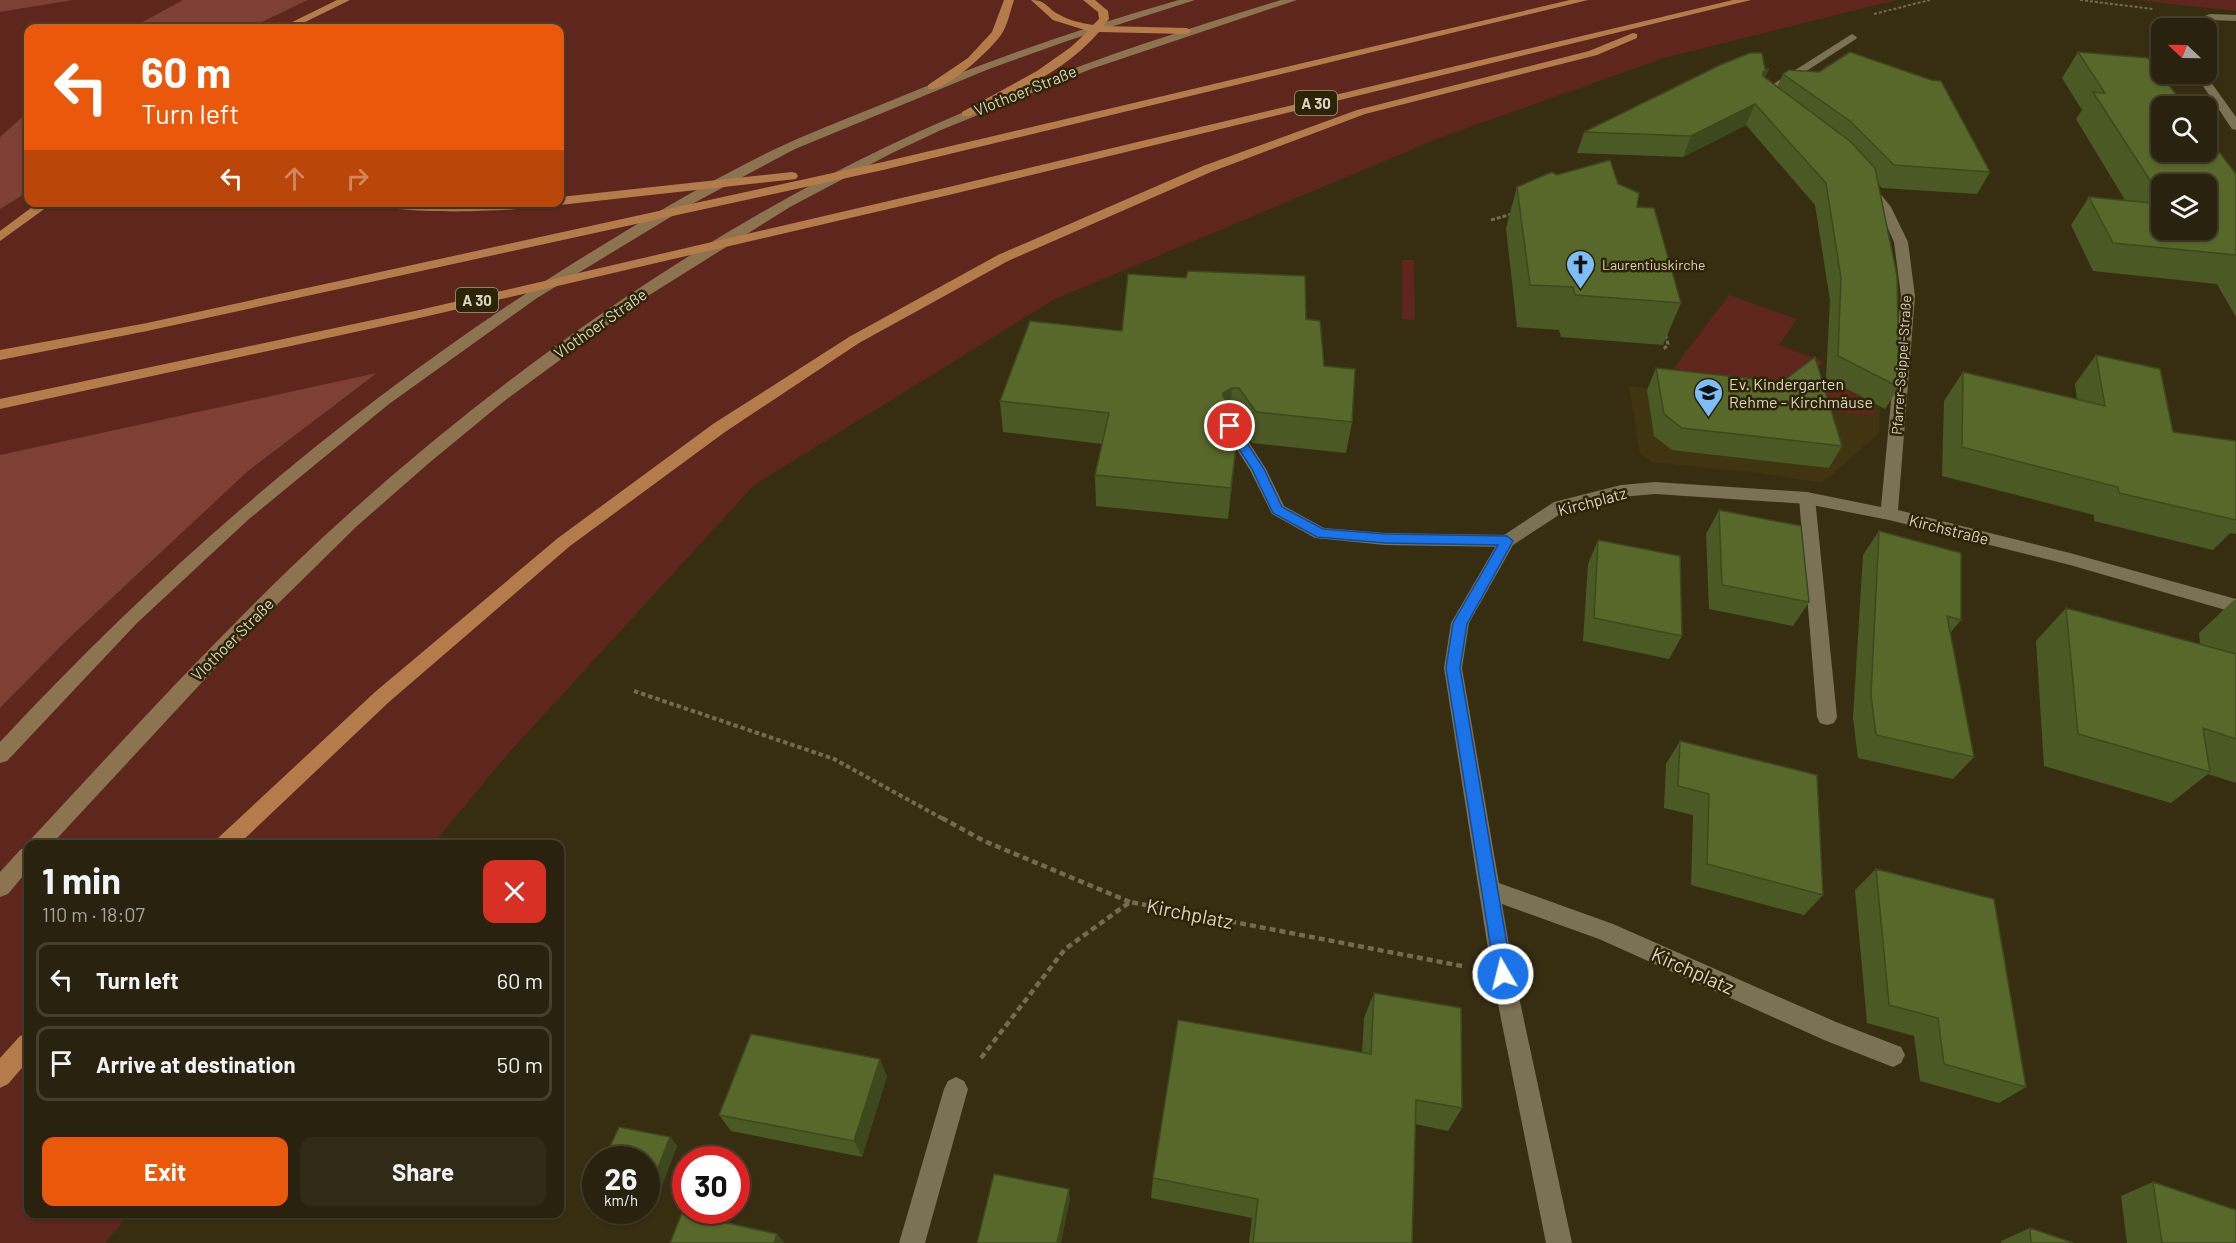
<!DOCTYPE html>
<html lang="en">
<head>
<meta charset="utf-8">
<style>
	body { margin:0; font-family:Barlow,sans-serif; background:#312a17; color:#f1f3f6; height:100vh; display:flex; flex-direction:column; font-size:22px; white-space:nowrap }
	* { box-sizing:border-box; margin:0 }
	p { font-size:20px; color:#a5a49e }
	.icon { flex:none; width:33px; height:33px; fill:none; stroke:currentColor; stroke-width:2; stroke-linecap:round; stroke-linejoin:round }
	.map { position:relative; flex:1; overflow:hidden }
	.drawer { position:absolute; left:24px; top:840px; width:540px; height:378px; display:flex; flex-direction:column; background:#29220e; border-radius:12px; box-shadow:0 2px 4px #0004,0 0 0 2px #453f2e }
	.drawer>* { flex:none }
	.guide { position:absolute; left:24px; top:24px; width:540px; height:183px; border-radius:12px; box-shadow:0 2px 4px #0004,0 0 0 2px #453f2e; background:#ea580c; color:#fff; overflow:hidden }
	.needle { width:39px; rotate:292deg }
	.controls { position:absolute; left:2151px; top:18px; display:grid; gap:12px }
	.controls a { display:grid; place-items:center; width:66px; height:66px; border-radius:12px; background:#29220e; box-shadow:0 2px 4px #0004,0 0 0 2px #453f2e; font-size:30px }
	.speed { position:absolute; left:582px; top:1146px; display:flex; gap:12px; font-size:30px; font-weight:700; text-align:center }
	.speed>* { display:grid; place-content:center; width:78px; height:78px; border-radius:50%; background:#29220e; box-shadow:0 2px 4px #0004,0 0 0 2px #453f2e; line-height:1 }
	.speed small { font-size:15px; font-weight:400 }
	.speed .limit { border:9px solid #d22; background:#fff; color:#111 }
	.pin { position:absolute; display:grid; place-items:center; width:51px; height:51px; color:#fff; margin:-26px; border:3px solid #fff; border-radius:50%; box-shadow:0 2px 6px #0007 }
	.me { position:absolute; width:66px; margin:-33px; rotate:352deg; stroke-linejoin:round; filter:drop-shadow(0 0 4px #0008) }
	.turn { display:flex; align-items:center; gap:21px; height:126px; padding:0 18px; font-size:27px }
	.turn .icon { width:78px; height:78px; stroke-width:2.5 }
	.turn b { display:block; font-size:42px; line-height:51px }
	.lanes { display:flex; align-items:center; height:57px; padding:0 18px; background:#0003; justify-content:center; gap:30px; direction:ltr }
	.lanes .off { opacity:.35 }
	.round { display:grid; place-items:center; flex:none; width:63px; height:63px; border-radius:12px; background:#312a17 }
	.head { display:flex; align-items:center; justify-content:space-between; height:102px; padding:0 18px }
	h1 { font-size:36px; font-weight:700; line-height:45px }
	.button { display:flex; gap:12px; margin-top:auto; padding:12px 18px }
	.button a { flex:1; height:69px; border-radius:12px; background:#ea580c; color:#fff; font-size:24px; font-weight:700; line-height:69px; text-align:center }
	.button a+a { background:#312a17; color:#f1f3f6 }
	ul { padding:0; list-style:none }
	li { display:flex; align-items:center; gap:18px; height:75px; margin:0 12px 9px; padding:0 6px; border:3px solid #453f2e; border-radius:12px }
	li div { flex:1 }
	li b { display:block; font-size:22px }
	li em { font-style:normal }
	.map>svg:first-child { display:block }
	.built { fill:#403510 }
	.green { fill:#5f261e }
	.forest { fill:#7e3f35 }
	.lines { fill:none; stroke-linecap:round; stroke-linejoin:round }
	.path-far3 { stroke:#726a52; stroke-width:2; stroke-dasharray:3 2; stroke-linecap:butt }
	.path-far2 { stroke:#726a52; stroke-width:3; stroke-dasharray:4 2; stroke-linecap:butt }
	.path-far1 { stroke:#726a52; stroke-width:4; stroke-dasharray:4.5 3; stroke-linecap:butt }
	.path { stroke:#726a52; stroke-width:4.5; stroke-dasharray:6 4; stroke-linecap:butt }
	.service { fill:#7b7154; fill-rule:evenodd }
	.minor { fill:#7b7154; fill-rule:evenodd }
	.secondary { fill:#8c7451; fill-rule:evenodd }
	.motorway { fill:#b47c4a; fill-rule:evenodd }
	.wall { fill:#4b5924; fill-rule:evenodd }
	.shaded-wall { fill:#3d491d }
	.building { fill:#57682a; stroke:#3d491d; stroke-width:1.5 }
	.route { fill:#1a73e8; stroke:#114b97; stroke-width:1.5 }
	.labels { text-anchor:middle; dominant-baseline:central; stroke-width:5; stroke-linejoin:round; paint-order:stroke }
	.far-poi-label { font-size:14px; fill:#d9d3c3; stroke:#2d2408; text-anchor:start }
	.far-street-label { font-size:14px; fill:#d9d3c3; stroke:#2d2408 }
	.shield { fill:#2d2408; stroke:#a59e8b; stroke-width:1.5 }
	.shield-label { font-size:15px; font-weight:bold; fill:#d9d3c3 }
	.street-label { font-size:16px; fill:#d9d3c3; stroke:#2d2408 }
	.poi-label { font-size:16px; fill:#d9d3c3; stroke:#2d2408; text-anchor:start }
	.near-street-label { font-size:20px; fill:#d9d3c3; stroke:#2d2408 }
</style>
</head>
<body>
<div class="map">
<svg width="2236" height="1243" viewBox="0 0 2236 1243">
	<rect width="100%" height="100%" fill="#372e12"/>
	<!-- built -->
	<path class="built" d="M 1629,386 L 1646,388 L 1647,390 L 1874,416 L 1874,403 L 1880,406 L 1879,433 L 1822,483 L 1760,473 L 1652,462 L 1640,454 Z"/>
	<!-- green -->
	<path class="green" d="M 73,0 L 183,0 L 131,28 L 28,28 L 28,112 L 0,137 L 0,12 Z
		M 308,0 L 1896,0 L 1664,58 L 1442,137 L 1053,300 L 754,485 L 506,756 L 433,844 L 28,844 L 28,1214 L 129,1214 L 105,1243 L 0,1243 L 0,708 L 67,640 L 248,471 L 376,374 L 0,455 L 0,209 L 28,192 L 28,202 L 560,202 L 560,28 L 249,28 Z
		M 2135,0 L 2236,0 L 2236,11 L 2227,10 Z
		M 1402,260 L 1414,260 L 1415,320 L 1402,319 Z
		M 1729,295 L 1797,319 L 1779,345 L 1824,362 L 1813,372 L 1874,403 L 1874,416 L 1647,390 L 1646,388 L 1659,388 Z"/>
	<!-- forest -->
	<path class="forest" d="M 0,0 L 73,0 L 0,12 Z
		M 183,0 L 308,0 L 249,28 L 131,28 Z
		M 28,112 L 28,192 L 0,209 L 0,137 Z
		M 377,373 L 248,471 L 67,640 L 0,708 L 0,455 Z"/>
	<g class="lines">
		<!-- path-far3 -->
		<path class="path-far3" d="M 2080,0 L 2153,9
			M 1874,14 L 1930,0"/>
		<!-- path-far2 -->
		<path class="path-far2" d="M 1491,220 L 1512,214
			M 1664,349 L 1668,344 L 1665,333"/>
		<!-- path-far1 -->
		<path class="path-far1" d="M 634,691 L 834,759 L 945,820"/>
		<!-- path -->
		<path class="path" d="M 942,818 L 984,841 L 1130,902
			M 981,1058 L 1065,949 L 1130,902 L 1462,966"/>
		<!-- service -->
		<path class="service" d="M 1230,421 L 1236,422 L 1266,469 L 1284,506 L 1324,528 L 1385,533 L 1507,535 L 1513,537 L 1516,541 L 1513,545 L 1507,547 L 1385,545 L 1315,538 L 1272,514 L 1250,470 L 1222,426 Z
			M 1807,492 L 1813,494 L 1815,498 L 1837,717 L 1834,723 L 1827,725 L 1820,723 L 1817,717 L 1799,498 L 1801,494 Z"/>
		<!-- minor -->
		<path class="minor" d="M 2210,14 L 2236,15 L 2236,21 L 2211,20 L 2189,28 L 2175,28 Z
			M 1852,34 L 1857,37 L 1856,39 L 1769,95 L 1773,99 L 1771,101 L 1763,101 L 1756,95 Z
			M 2195,74 L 2205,74 L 2236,117 L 2236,130 L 2232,129 Z
			M 1867,181 L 1871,182 L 1891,207 L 1908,242 L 1915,296 L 1898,510 L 2070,553 L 2236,599 L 2236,613 L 2070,565 L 1889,520 L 1807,504 L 1655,494 L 1621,497 L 1565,511 L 1513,545 L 1469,623 L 1462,668 L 1499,883 L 1613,924 L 1836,1022 L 1901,1047 L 1905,1055 L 1901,1063 L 1893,1067 L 1824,1040 L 1599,939 L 1502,904 L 1514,974 L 1572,1243 L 1546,1243 L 1492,974 L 1444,668 L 1451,623 L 1501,537 L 1554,502 L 1621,485 L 1655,482 L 1807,492 L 1881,507 L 1901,296 L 1894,242 L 1879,208 L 1861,185 Z
			M 956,1077 L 964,1081 L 968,1089 L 925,1243 L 899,1243 L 944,1089 L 948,1081 Z"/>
		<!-- secondary -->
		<path class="secondary" d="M 1179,0 L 1195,0 L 1070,40 L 989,69 L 795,149 L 692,204 L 537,298 L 389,404 L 249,519 L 137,623 L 7,761 L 0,763 L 0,742 C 168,561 355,401 564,269 C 631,227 701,185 773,150 C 807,134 843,120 878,106 C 976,65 1076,29 1179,0 Z
			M 1281,0 L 1297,0 L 1091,69 L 941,130 L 892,153 L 790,207 L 643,299 L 503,402 L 429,463 L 357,526 L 243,638 L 52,844 L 29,844 L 32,838 C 126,737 219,634 320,540 C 484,388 683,244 886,147 C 1013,86 1146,41 1281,0 Z
			M 28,847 L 28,870 L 8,894 L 0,897 L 0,872 L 21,849 Z"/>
		<!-- motorway -->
		<path class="motorway" d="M 337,0 L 350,0 L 293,28 L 280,28 Z
			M 1004,0 L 1014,0 C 1010,11 1008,25 1001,35 C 991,49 945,93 928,89 L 928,85 L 968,58 L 992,32 Z
			M 1031,0 C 1047,0 1047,9 1060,15 C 1070,21 1082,23 1093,25 L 1099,19 L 1098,12 L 1083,0 L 1095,0 L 1108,11 L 1109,19 L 1103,26 L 1187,28 L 1192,31 L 1187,34 L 1099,32 C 1066,71 1014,93 970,116 L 962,116 L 962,112 L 1037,71 L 1071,47 L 1088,31 L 1053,20 Z
			M 1570,0 L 1588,0 L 883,170 L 147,331 L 0,360 L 0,350 L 147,323 L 883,162 Z
			M 1733,0 L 1751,0 L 953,194 L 415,319 L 0,409 L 0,399 L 415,311 L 953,186 Z
			M 1633,33 L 1637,34 L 1637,38 L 1597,55 L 1365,114 L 1211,172 L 1008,261 L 859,343 L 725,432 L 570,546 L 389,702 L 239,844 L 215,844 L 218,838 L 375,692 L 558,538 L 713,424 L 849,337 L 998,255 L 1203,166 L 1357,110 L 1589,51 Z
			M 792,172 L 796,173 L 798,176 L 796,179 L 560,205 L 555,202 L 560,202 L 560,197 Z
			M 39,202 L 54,202 L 0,241 L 0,231 Z
			M 365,202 L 552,202 C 537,214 380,215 365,202 Z
			M 28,1033 L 28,1061 L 8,1084 L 0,1088 L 0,1058 L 20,1036 Z"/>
	</g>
	<!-- wall -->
	<path class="wall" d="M 2078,52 L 2236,174 L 2236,317 L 2217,284 L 2093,271 L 2071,225 L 2089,197 L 2125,200 L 2076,119 L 2082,110 L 2062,78 ZM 2162,184 L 2206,230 L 2162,230 Z
		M 1765,69 L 1769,69 L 1765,78 L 1777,87 L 1783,74 L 1990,172 L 1977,194 L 1882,188 L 1878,184 L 1899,387 L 1885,409 L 1826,378 L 1830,300 L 1815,205 L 1746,125 L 1683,157 L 1577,153 L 1584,132 Z
		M 1557,175 L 1618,184 L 1637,207 L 1681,303 L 1663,345 L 1561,337 L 1559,330 L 1517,327 L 1506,228 L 1517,187 Z
		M 1306,319 L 1324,366 L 1352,422 L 1346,453 L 1252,443 L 1239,424 L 1228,519 L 1096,506 L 1095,475 L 1102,444 L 1003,432 L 1000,401 L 1122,331 Z
		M 2096,355 L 2173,432 L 2236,441 L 2236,534 L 2230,533 L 2213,550 L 2094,521 L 2094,515 L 1942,476 L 1944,401 L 1963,372 L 2077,399 L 2075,384 Z
		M 1656,368 L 1842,446 L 1829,468 L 1672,450 L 1654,436 L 1647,390 Z
		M 1719,510 L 1809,602 L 1793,626 L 1709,609 L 1706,534 Z
		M 1879,531 L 1961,620 L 1950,633 L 1974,757 L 1953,779 L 1858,758 L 1853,718 L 1863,555 Z
		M 1598,540 L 1682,636 L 1669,659 L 1583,641 L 1588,564 Z
		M 2234,600 L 2236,600 L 2236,783 L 2208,774 L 2171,803 L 2044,766 L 2036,641 L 2066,608 L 2200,644 L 2199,633 Z
		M 1680,741 L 1823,895 L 1804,915 L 1691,885 L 1693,815 L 1664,808 L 1666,764 Z
		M 1876,869 L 2026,1087 L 1999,1103 L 1920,1081 L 1914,1036 L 1867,1023 L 1855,890 Z
		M 1374,993 L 1462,1108 L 1448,1131 L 1415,1124 L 1412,1243 L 1249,1243 L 1252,1218 L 1151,1198 L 1153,1178 L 1362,1053 L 1364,1018 Z
		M 887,1076 L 862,1157 L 731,1131 L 719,1115 Z
		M 670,1137 L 677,1146 L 657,1198 L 646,1196 L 646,1160 Z
		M 2153,1182 L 2236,1243 L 2127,1243 L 2121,1196 Z
		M 2030,1228 L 2031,1243 L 2001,1243 L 2001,1241 Z"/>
	<!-- shaded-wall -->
	<path class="shaded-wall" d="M 1769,69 L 1760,90 L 1763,72 Z
		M 1755,104 L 1746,125 L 1683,157 L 1691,136 Z
		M 1232,388 L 1229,419 L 1220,427 L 1223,393 Z
		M 1239,421 L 1236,452 L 1228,519 L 1231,488 Z
		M 880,1059 L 887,1076 L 862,1157 L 854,1141 Z
		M 670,1137 L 677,1146 L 657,1198 L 649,1191 Z
		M 1069,1189 L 1070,1199 L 1061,1243 L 1057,1243 Z
		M 777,1234 L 785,1243 L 774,1243 Z"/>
	<!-- building -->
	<path class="building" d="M 1850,52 L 1931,80 L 1941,81 L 1990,172 L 1894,165 L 1850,121 L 1783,74 L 1789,70 L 1819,72 Z
		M 2078,52 L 2148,58 L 2185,106 L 2162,106 L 2162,152 L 2206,152 L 2206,135 L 2236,174 L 2236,255 L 2113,243 L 2089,197 L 2162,204 L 2162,230 L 2206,230 L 2206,184 L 2162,184 L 2162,199 L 2093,92 L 2105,93 Z
		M 1750,53 L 1762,53 L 1765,69 L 1769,69 L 1763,72 L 1763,76 L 1851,142 L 1875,168 L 1897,276 L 1899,387 L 1838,356 L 1841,278 L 1826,183 L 1755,104 L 1691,136 L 1584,132 L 1720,65 Z
		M 1610,160 L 1618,184 L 1639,193 L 1637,207 L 1654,208 L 1681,303 L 1575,295 L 1573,287 L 1530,285 L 1517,187 L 1552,172 L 1557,175 Z
		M 1188,271 L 1305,276 L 1306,319 L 1320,321 L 1324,366 L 1355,369 L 1352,422 L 1256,412 L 1239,388 L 1232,388 L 1223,393 L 1223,396 L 1239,421 L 1231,488 L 1095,475 L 1109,413 L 1000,401 L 1030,321 L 1122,331 L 1128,274 L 1186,278 Z
		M 2096,355 L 2160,369 L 2173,432 L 2236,441 L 2236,520 L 2119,493 L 2118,487 L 1962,447 L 1963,372 L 2105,406 Z
		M 1815,357 L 1842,446 L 1682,428 L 1664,414 L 1656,368 L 1782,382 Z
		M 1719,510 L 1801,526 L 1809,602 L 1722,585 Z
		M 1879,531 L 1961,553 L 1961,620 L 1947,616 L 1974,757 L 1876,735 L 1871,695 Z
		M 1598,540 L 1680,556 L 1682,636 L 1594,618 Z
		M 2066,608 L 2236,654 L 2236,739 L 2203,728 L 2210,772 L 2078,734 Z
		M 1680,741 L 1817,775 L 1823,895 L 1707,864 L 1709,794 L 1678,786 Z
		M 1876,869 L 1994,899 L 2026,1087 L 1944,1064 L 1938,1018 L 1889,1005 Z
		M 1374,993 L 1461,1008 L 1462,1108 L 1416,1100 L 1412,1243 L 1253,1243 L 1258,1199 L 1153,1178 L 1178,1020 L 1371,1054 Z
		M 751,1034 L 880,1059 L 854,1141 L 719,1115 Z
		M 619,1127 L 670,1137 L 649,1191 L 646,1190 L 646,1160 L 604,1160 Z
		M 994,1174 L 1069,1189 L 1057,1243 L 977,1243 Z
		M 2153,1182 L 2236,1210 L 2236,1243 L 2162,1243 Z
		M 682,1213 L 777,1234 L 774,1243 L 670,1243 Z
		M 2030,1228 L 2074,1243 L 2031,1243 Z"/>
	<!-- route -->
	<path class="route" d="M 1230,422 L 1234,423 L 1264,469 L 1282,507 L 1323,529 L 1385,534 L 1507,536 L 1513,541 L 1467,624 L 1460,668 L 1512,974 L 1509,980 L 1503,982 L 1497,980 L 1495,974 L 1446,668 L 1453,623 L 1498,545 L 1385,543 L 1317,537 L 1273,513 L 1252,469 L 1224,426 Z"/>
	<!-- icons -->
	<defs>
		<symbol id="church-pin" viewBox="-11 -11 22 30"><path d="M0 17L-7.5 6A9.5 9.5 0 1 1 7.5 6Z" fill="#7bbef8" stroke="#2d2408"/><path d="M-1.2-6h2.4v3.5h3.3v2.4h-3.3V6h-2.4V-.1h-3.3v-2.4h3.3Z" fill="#111"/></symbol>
		<symbol id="school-pin" viewBox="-11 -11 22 30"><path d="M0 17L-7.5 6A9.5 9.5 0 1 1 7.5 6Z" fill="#7bbef8" stroke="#2d2408"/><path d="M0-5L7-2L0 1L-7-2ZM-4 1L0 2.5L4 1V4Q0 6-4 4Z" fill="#111"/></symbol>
	</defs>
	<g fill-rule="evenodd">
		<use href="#church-pin" x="1564" y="248" width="33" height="45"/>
		<use href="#school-pin" x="1692" y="376" width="33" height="45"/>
	</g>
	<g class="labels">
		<!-- far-poi labels -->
		<g class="far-poi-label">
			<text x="1602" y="264">Laurentiuskirche</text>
		</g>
		<!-- far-street labels -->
		<g class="far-street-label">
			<text transform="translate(1901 365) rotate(-86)">Pfarrer-Seippel-Straße</text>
		</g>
		<!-- shield labels -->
		<g class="shield">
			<rect x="1295" y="91" width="42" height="24" rx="4.5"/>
			<rect x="456" y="288" width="42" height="24" rx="4.5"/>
		</g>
		<g class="shield-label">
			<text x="1316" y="103">A 30</text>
			<text x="477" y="300">A 30</text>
		</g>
		<!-- street labels -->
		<g class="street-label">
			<text transform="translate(1025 90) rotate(-22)">Vlothoer Straße</text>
			<text transform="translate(600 323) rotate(-35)">Vlothoer Straße</text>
			<text transform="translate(1592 501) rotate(-15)">Kirchplatz</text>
			<text transform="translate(1949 529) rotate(14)">Kirchstraße</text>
			<text transform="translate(232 639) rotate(-45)">Vlothoer Straße</text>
		</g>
		<!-- poi labels -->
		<g class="poi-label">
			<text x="1729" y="383">Ev. Kindergarten<tspan x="1729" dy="18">Rehme - Kirchmäuse</tspan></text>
		</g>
		<!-- near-street labels -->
		<g class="near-street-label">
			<text transform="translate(1190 913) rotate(11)">Kirchplatz</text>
			<text transform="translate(1693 970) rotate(24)">Kirchplatz</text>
		</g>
	</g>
</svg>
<div class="controls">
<a><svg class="needle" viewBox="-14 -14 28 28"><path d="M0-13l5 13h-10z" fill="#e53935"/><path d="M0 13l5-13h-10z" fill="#a5a49e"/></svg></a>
<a><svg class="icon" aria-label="search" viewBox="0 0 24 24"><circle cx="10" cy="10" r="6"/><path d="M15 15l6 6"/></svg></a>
<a><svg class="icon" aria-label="layers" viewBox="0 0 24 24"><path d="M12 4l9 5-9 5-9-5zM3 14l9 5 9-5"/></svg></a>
</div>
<div class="speed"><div>26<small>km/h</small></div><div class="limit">30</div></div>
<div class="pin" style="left:1230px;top:426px;background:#d93025"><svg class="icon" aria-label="arrive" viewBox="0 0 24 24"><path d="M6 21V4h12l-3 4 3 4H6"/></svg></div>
<svg class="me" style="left:1503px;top:974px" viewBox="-20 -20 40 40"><circle r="17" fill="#1a73e8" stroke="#fff" stroke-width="3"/><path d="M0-11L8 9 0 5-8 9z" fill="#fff"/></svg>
<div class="guide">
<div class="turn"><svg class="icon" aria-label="left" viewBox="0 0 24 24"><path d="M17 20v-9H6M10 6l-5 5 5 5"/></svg><div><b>60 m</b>Turn left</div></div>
<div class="lanes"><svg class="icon" aria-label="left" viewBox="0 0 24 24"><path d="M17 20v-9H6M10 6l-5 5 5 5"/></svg><svg class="icon off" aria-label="ahead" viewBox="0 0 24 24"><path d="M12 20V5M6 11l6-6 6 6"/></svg><svg class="icon off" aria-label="right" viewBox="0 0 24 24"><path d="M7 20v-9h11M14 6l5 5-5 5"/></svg></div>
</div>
<section class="drawer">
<div class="head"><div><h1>1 min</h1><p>110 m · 18:07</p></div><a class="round" style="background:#d93025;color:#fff"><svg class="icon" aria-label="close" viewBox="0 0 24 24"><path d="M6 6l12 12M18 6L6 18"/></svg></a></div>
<ul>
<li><svg class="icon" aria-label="left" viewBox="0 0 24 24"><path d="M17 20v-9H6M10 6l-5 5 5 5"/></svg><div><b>Turn left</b></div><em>60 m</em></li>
<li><svg class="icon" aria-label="arrive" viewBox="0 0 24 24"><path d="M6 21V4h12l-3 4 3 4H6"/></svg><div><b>Arrive at destination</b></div><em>50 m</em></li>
</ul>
<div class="button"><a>Exit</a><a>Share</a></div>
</section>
</div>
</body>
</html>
